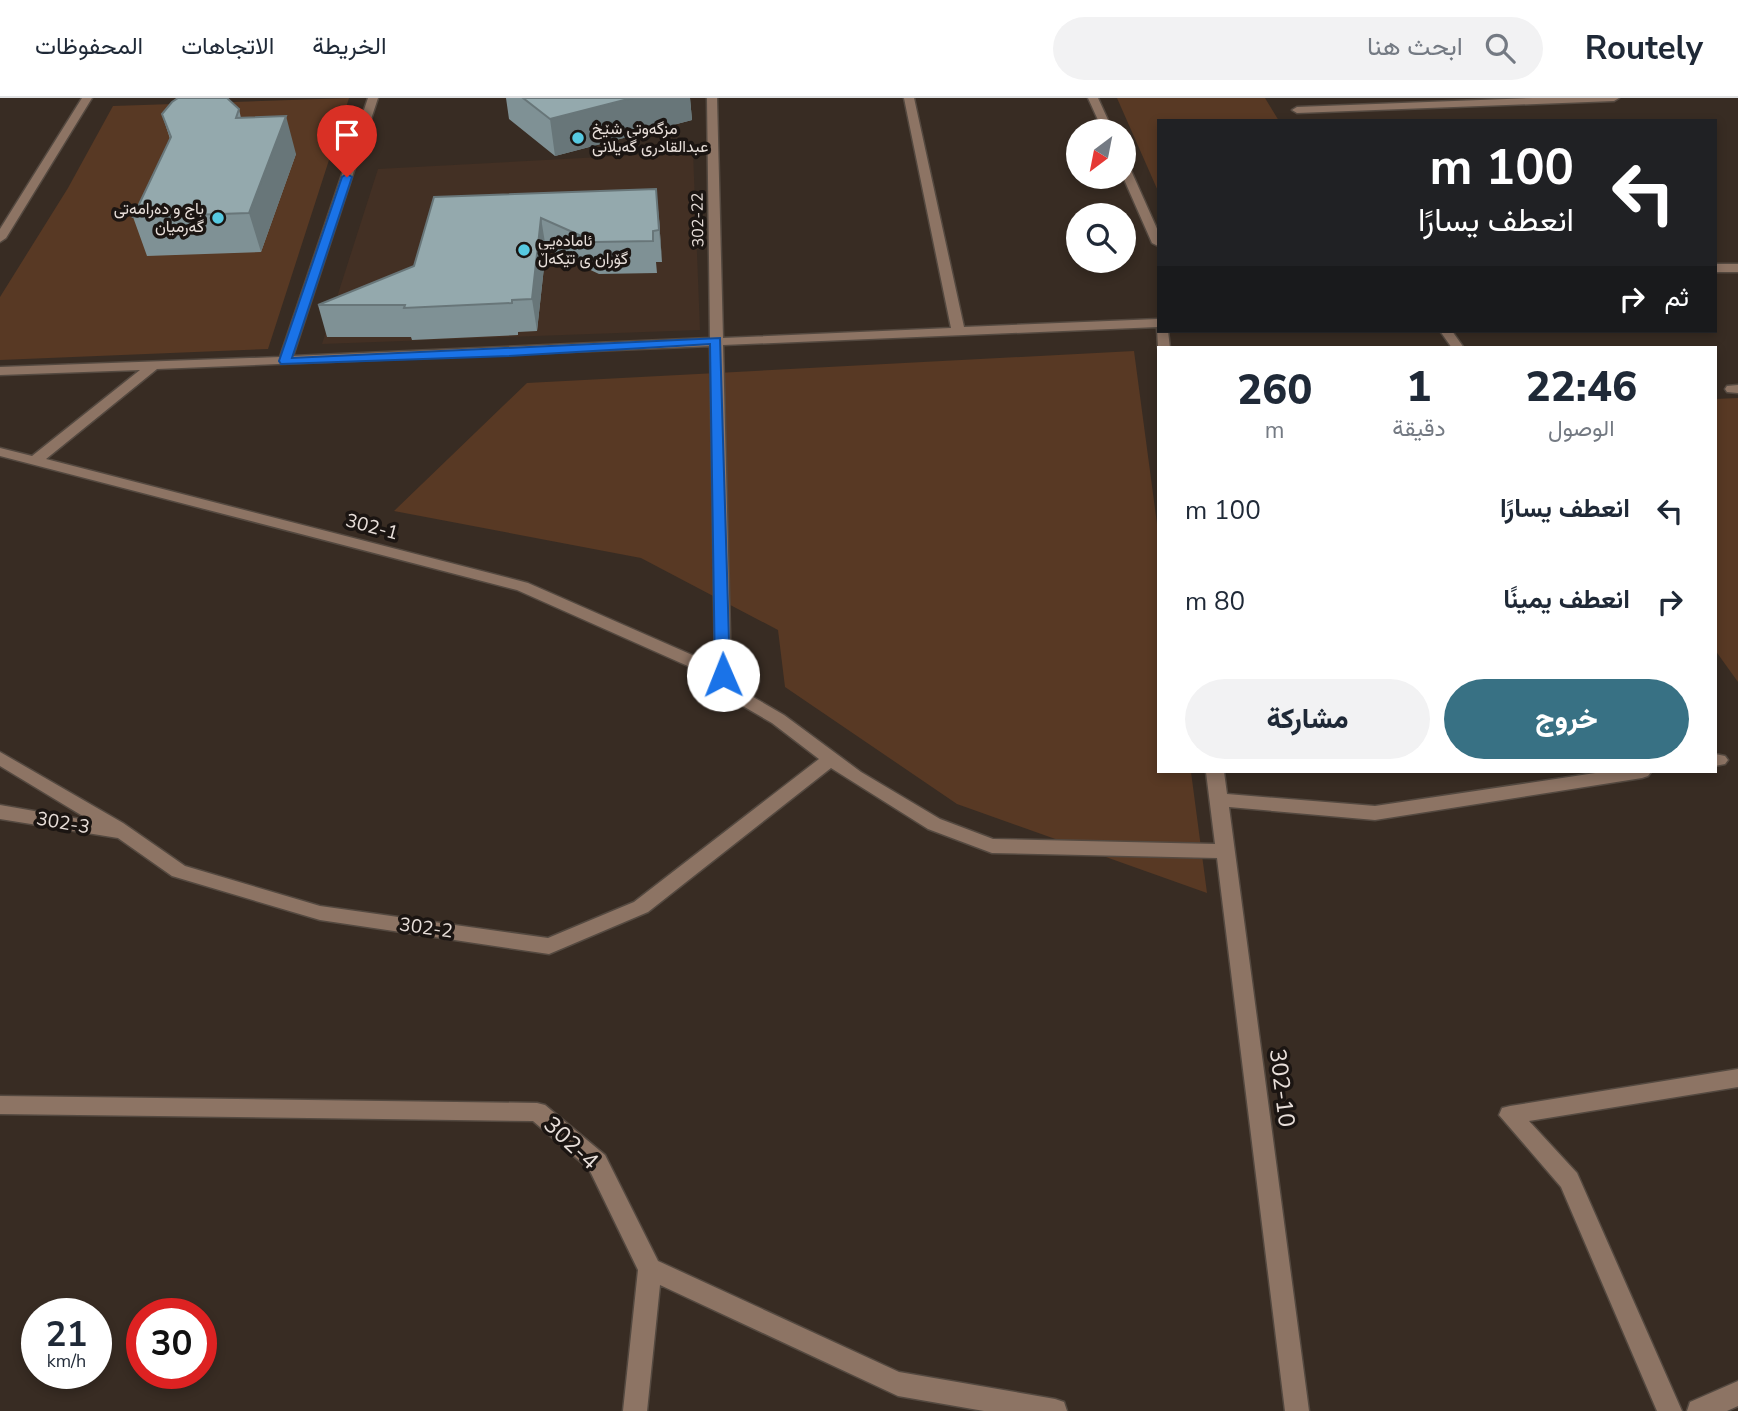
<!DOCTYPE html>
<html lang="ar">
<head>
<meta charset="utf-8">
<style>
	body { margin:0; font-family:"Nunito Sans",Vazirmatn,sans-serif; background:#f2f2f3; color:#1f2937; direction:rtl; height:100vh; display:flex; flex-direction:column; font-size:26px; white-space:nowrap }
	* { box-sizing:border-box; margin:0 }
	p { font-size:23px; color:#747a83 }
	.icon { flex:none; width:38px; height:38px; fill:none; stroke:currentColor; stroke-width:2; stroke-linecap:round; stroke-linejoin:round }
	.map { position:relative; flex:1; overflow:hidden; direction:ltr }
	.details { position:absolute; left:1157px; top:248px; width:560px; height:427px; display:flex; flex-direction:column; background:#fff; border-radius:0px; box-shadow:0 4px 10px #0003; direction:rtl }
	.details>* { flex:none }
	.guide { position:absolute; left:1157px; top:21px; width:560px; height:214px; border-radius:0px; box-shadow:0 4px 10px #0003; direction:rtl; background:#202124; color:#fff; overflow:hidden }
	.needle { width:46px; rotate:212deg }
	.controls { position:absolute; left:1066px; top:21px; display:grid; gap:14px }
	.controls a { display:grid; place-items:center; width:70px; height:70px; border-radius:50%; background:#fff; box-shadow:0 4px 10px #0003; font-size:35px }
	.speed { position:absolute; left:21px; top:1200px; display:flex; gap:14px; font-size:35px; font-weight:700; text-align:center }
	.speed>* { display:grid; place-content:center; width:91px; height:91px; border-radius:50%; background:#fff; box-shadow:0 4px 10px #0003; line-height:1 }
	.speed small { font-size:18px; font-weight:400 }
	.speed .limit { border:10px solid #d22; background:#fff; color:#111 }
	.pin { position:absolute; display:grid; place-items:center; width:60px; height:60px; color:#fff; margin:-72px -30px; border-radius:50% 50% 50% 0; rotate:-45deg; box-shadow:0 0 7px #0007 }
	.pin .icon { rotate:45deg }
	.me { position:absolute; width:77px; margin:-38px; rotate:359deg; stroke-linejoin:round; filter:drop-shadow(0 0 5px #0008) }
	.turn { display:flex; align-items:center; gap:24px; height:147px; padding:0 28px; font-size:32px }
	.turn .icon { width:91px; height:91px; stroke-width:2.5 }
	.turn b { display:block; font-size:49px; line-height:60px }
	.then { display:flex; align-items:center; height:66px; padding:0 28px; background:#0003; gap:14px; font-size:26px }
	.eta { display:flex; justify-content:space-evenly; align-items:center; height:119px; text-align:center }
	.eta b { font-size:42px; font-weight:800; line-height:49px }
	.action { display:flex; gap:14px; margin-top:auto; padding:14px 28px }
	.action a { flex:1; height:80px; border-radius:42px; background:#387184; color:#fff; font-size:28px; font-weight:800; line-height:80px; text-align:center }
	.action a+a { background:#f2f2f3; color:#1f2937 }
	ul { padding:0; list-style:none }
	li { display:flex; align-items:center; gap:21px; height:91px; padding:0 28px }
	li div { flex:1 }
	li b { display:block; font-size:26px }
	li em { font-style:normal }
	header { display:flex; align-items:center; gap:42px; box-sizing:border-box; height:98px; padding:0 35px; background:#fff; border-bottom:2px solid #e0e1e3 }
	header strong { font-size:33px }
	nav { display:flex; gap:38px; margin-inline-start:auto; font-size:24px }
	.search { width:490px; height:63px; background:#f2f2f3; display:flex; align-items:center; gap:18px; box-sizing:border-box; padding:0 24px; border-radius:38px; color:#747a83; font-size:26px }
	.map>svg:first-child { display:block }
	.built { fill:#433024 }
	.green { fill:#583924 }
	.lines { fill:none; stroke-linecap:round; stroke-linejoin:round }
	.minor-casing { stroke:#544940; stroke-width:3 }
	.minor { fill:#8d7464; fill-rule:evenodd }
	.wall { fill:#7f9195 }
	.shaded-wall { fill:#687679 }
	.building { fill:#94a9ad; stroke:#687679; stroke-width:2 }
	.route { fill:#1a73e8; stroke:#114b97; stroke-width:2 }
	.poi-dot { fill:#56c9e1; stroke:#1b1512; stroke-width:2.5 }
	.labels { text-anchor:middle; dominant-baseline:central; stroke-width:7; stroke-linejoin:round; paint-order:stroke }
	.far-poi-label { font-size:16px; fill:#e8dfda; stroke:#1b1512; text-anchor:start }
	.far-street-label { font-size:16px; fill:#e8dfda; stroke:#1b1512 }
	.street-label { font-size:19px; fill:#e8dfda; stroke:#1b1512 }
	.near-street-label { font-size:23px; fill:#e8dfda; stroke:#1b1512 }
</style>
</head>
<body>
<header>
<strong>Routely</strong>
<div class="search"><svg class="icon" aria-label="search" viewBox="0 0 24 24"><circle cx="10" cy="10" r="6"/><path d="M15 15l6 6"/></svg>ابحث هنا</div>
<nav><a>الخريطة</a><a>الاتجاهات</a><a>المحفوظات</a></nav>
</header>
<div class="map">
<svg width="1738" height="1313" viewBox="0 0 1738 1313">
	<rect width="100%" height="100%" fill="#382c23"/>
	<!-- built -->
	<path class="built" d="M 693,54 L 700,232 L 322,246 L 378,71 Z"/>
	<!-- green -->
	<path class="green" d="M 349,0 L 268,251 L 0,262 L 0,199 L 68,90 L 113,8 Z
		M 1117,0 L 1265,0 L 1279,23 L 1158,23 L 1158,93 Z
		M 1134,253 L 1158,433 L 1158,674 L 1191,674 L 1207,795 L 957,706 L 785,589 L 778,532 L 641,460 L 394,413 L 527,285 Z
		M 1738,300 L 1738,584 L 1715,552 L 1715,301 Z"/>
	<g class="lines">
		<defs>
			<path id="minor" d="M 82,0 L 92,0 L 6,140 L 0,144 L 0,131 Z
				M 368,0 L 378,0 L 293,258 L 710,240 L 707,0 L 717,0 L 723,240 L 951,230 L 904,0 L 914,0 L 964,229 L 1158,221 L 1158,229 L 723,247 L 731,577 L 741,592 L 784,617 L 861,674 L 940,721 L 993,741 L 1215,746 L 1206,674 L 1224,674 L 1227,696 L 1375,708 L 1602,674 L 1651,674 L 1648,678 L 1642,680 L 1375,722 L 1229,709 L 1309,1313 L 1285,1313 L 1217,760 L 992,755 L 928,731 L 831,670 L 648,814 L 549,856 L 320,822 L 172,778 L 118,740 L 0,721 L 0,707 L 91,723 L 0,668 L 0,654 L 123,725 L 185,768 L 320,808 L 548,840 L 634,804 L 819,661 L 772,625 L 729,600 L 717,581 L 517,492 L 0,358 L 0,350 L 32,358 L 140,272 L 0,277 L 0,269 L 280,259 ZM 710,248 L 715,567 L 528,485 L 46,361 L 157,271 Z
				M 1088,0 L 1098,0 L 1113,33 L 1103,33 Z
				M 1533,0 L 1619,0 L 1614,3 L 1297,15 L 1292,12 L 1297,9 Z
				M 1124,65 L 1129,68 L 1158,133 L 1158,148 L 1152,145 L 1123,79 Z
				M 1715,166 L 1738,166 L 1738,174 L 1715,174 Z
				M 1157,230 L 1158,233 L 1168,233 L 1170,250 L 1158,250 Z
				M 1440,233 L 1452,233 L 1464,250 L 1452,250 Z
				M 1738,287 L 1738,295 L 1727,294 L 1725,291 L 1727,288 Z
				M 1715,656 L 1725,658 L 1728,662 L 1725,666 L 1715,668 Z
				M 1738,971 L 1738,989 L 1529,1023 L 1577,1075 L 1682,1313 L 1657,1313 L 1561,1089 L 1499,1017 L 1502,1010 L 1510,1008 Z
				M 0,998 L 537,1005 L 545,1007 L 605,1057 L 658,1163 L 899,1274 L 1055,1301 L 1064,1304 L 1067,1313 L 984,1313 L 898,1298 L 660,1187 L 647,1313 L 623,1313 L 638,1172 L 589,1071 L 533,1023 L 0,1016 Z
				M 1738,1283 L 1738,1308 L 1727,1313 L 1687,1313 L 1690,1304 Z"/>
		</defs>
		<!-- minor casing -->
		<use href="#minor" class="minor-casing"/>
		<!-- minor -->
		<use href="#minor" class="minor"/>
	</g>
	<!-- wall -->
	<path class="wall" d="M 506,0 L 690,0 L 692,22 L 555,58 L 509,21 Z
		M 239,11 L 241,20 L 296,56 L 261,154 L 147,158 L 133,119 L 170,41 L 162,16 Z
		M 434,99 L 659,121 L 662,164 L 656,164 L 657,175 L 599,176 L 546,151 L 537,233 L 518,234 L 518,237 L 412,242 L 411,239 L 327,239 L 318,207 L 414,168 Z"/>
	<!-- shaded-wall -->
	<path class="shaded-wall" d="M 632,0 L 690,0 L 692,22 L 555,58 L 550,21 Z
		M 286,18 L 296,56 L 261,154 L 249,115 Z
		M 656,91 L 659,121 L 662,164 L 659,132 Z
		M 541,120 L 546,151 L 537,233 L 532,201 Z"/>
	<!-- building -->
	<path class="building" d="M 178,0 L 227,0 L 239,11 L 236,20 L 286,18 L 249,115 L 133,119 L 171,39 L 162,16 L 172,4 Z
		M 523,0 L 632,0 L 550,21 Z
		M 656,91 L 659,132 L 653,133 L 653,143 L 595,144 L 541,120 L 532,201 L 512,202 L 512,205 L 404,210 L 405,207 L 318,207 L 414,168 L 434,99 Z"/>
	<!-- route -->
	<path class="route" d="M 347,76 L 352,79 L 292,260 L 720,240 L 730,577 L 728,580 L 723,582 L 715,577 L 710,246 L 509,258 L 281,266 L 279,263 L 342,79 Z"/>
	<!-- markers -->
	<g class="poi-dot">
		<circle cx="578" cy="40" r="7"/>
		<circle cx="218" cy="120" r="7"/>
		<circle cx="524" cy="152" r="7"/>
	</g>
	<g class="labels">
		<!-- far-poi labels -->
		<g class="far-poi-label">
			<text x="592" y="31">مزگەوتی شێخ<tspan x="592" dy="18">عبدالقادری گەیلانی</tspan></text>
			<text x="204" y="111" text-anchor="end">باج و دەرامەتی<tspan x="204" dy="18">گەرمیان</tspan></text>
			<text x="538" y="143">ئامادەیی<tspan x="538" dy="18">گۆران ی تێکەڵ</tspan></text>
		</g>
		<!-- far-street labels -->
		<g class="far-street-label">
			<text transform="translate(698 122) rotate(-91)">302-22</text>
		</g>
		<!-- street labels -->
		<g class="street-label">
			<text transform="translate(372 429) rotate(15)">302-1</text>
			<text transform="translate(63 725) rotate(10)">302-3</text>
			<text transform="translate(426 830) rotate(8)">302-2</text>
		</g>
		<!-- near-street labels -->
		<g class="near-street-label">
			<text transform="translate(1282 990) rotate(83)">302-10</text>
			<text transform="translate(571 1045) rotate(43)">302-4</text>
		</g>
	</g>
</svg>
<div class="controls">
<a><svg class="needle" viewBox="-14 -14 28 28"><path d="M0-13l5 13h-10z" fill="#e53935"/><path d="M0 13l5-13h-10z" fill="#747a83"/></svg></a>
<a><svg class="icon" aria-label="search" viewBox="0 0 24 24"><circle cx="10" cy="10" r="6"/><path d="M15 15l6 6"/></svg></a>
</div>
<div class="speed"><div>21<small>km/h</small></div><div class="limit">30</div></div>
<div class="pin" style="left:347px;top:79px;background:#d93025"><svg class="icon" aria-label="arrive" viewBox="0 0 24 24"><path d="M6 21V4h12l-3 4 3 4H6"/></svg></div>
<svg class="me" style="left:723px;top:577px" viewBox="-20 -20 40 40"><circle r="19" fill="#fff"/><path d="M0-13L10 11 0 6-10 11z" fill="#1a73e8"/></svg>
<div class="guide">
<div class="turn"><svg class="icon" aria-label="left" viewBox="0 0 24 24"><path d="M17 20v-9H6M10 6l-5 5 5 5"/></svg><div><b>100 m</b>انعطف يسارًا</div></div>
<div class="then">ثم<svg class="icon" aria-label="right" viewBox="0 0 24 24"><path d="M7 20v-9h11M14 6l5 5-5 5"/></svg></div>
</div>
<section class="details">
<div class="eta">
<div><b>22:46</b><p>الوصول</p></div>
<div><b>1</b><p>دقيقة</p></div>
<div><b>260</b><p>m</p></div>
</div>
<ul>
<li><svg class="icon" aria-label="left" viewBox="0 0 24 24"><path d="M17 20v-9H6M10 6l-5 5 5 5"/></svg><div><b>انعطف يسارًا</b></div><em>100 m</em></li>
<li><svg class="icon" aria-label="right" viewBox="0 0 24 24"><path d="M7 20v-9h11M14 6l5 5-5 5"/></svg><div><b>انعطف يمينًا</b></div><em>80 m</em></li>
</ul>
<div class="action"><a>خروج</a><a>مشاركة</a></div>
</section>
</div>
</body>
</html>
